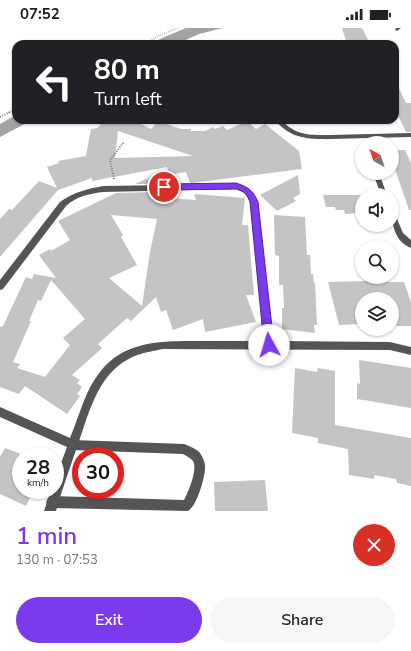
<!DOCTYPE html>
<html lang="en">
<head>
<meta charset="utf-8">
<style>
	body { margin:0; font-family:"Nunito Sans",sans-serif; background:#f6f6f6; color:#202124; height:100vh; display:flex; flex-direction:column; font-size:15px; white-space:nowrap }
	* { box-sizing:border-box; margin:0 }
	p { font-size:13px; color:#757577 }
	.icon { flex:none; width:22px; height:22px; fill:none; stroke:currentColor; stroke-width:2; stroke-linecap:round; stroke-linejoin:round }
	.map { position:relative; height:483px; overflow:hidden }
	.sheet { display:flex; flex-direction:column; background:#fff; flex:1 }
	.sheet>* { flex:none }
	.banner { position:absolute; left:12px; top:12px; width:387px; height:84px; border-radius:12px; box-shadow:0 1px 3px #0004; background:#202124; color:#fff; overflow:hidden }
	.needle { width:26px; rotate:320deg }
	.tools { position:absolute; left:355px; top:108px; display:grid; gap:8px }
	.tools a { display:grid; place-items:center; width:44px; height:44px; border-radius:50%; background:#fff; box-shadow:0 1px 3px #0004; font-size:20px }
	.speed { position:absolute; left:12px; top:419px; display:flex; gap:8px; font-size:20px; font-weight:700; text-align:center }
	.speed>* { display:grid; place-content:center; width:52px; height:52px; border-radius:50%; background:#fff; box-shadow:0 1px 3px #0004; line-height:1 }
	.speed small { font-size:10px; font-weight:400 }
	.speed .limit { border:6px solid #d22; background:#fff; color:#111 }
	.pin { position:absolute; display:grid; place-items:center; width:34px; height:34px; color:#fff; margin:-17px; border:2px solid #fff; border-radius:50%; box-shadow:0 1px 4px #0007 }
	.me { position:absolute; width:44px; margin:-22px; rotate:354deg; stroke-linejoin:round; filter:drop-shadow(0 0 3px #0008) }
	.turn { display:flex; align-items:center; gap:14px; height:84px; padding:0 16px; font-size:18px }
	.turn .icon { width:52px; height:52px; stroke-width:2.5 }
	.turn b { display:block; font-size:28px; line-height:34px }
	.round { display:grid; place-items:center; flex:none; width:42px; height:42px; border-radius:21px; background:#f6f6f6 }
	.head { display:flex; align-items:center; justify-content:space-between; height:68px; padding:0 16px }
	h1 { font-size:24px; font-weight:600; line-height:30px; color:#7c3aed }
	.button { display:flex; gap:8px; margin-top:auto; padding:8px 16px }
	.button a { flex:1; height:46px; border-radius:24px; background:#7c3aed; color:#fff; font-size:16px; font-weight:600; line-height:46px; text-align:center }
	.button a+a { background:#f6f6f6; color:#202124 }
	.status { display:flex; justify-content:space-between; align-items:center; height:28px; padding:0 20px; background:#fff; direction:ltr }
	.status svg { height:11px; fill:currentColor }
	.map>svg:first-child { display:block }
	.water { fill:#a3a3a3 }
	.building { fill:#c4c4c4; fill-rule:evenodd }
	.lines { fill:none; stroke-linecap:round; stroke-linejoin:round }
	.path-far1 { stroke:#777; stroke-width:1.5; stroke-dasharray:0.5 1.5; stroke-linecap:butt }
	.path { stroke:#777; stroke-width:2; stroke-dasharray:1 1.5; stroke-linecap:butt }
	.lane { fill:#555; fill-rule:evenodd }
	.street { fill:#555; fill-rule:evenodd }
	.route { fill:#7c3aed; stroke:#51269a }
</style>
</head>
<body>
<div class="status"><b>07:52</b><svg viewBox="0 0 49 12"><path d="M0 12V9h3v3zM5 12V6h3v6zM10 12V3h3v9zM15 12V0h3v12zM26 1h20v11H26zM47 4h2v5h-2z"/></svg></div>
<div class="map">
<svg width="411" height="483" viewBox="0 0 411 483">
	<rect width="100%" height="100%" fill="#fff"/>
	<!-- water -->
	<path class="water" d="M 186,0 L 223,0 L 199,6 L 177,16 L 151,16 L 162,10 Z
		M 16,87 L 16,92 L 32,92 L 0,109 L 0,96 Z"/>
	<!-- building -->
	<path class="building" d="M 342,0 L 362,0 L 370,16 L 347,16 Z
		M 395,52 L 406,75 L 411,75 L 411,104 L 406,104 L 395,81 Z
		M 93,92 L 133,92 L 151,101 L 158,93 L 181,101 L 191,101 L 191,103 L 205,103 L 213,99 L 215,101 L 223,98 L 227,102 L 247,93 L 256,101 L 265,96 L 299,123 L 302,141 L 192,155 L 190,155 L 186,144 L 169,147 L 167,139 L 92,153 L 92,150 L 58,162 L 0,229 L 0,191 L 9,181 L 12,182 L 39,153 L 57,160 L 47,139 L 59,135 L 58,133 L 86,128 L 91,101 L 97,100 L 101,97 L 92,94 ZM 118,103 L 193,128 L 115,130 Z
		M 392,122 L 405,122 L 411,135 L 411,182 L 409,182 L 395,141 L 392,141 Z
		M 157,146 L 155,156 L 135,156 Z
		M 298,147 L 300,166 L 293,170 L 296,173 L 277,183 L 260,167 Z
		M 153,164 L 152,169 L 196,172 L 194,166 L 245,170 L 242,197 L 248,197 L 254,267 L 246,267 L 256,294 L 205,304 L 203,291 L 173,302 L 166,282 L 161,284 L 156,269 L 131,293 L 127,290 L 98,316 L 102,320 L 72,347 L 80,352 L 77,355 L 82,359 L 77,366 L 80,368 L 67,386 L 25,358 L 19,366 L 0,359 L 0,299 L 3,298 L 26,249 L 32,251 L 34,246 L 56,250 L 39,227 L 50,221 L 51,223 L 70,212 L 58,193 L 116,165 ZM 111,187 L 157,191 L 150,224 L 142,278 L 109,250 L 137,237 L 121,209 L 123,207 ZM 51,252 L 85,291 L 63,310 L 70,317 L 45,349 L 17,340 L 20,336 L 13,334 L 31,293 L 29,293 L 38,272 L 41,273 Z
		M 323,167 L 362,167 L 362,185 L 345,186 L 344,182 L 336,182 L 335,179 L 326,179 Z
		M 274,187 L 305,189 L 307,227 L 310,227 L 311,246 L 313,246 L 314,255 L 315,255 L 317,297 L 314,297 L 315,305 L 282,301 L 282,280 L 284,280 L 283,257 L 279,257 L 279,228 L 275,227 Z
		M 368,253 L 368,254 L 404,254 L 411,274 L 411,298 L 392,298 L 392,271 L 362,271 L 362,296 L 339,297 L 328,254 Z
		M 359,332 L 411,340 L 411,380 L 357,371 L 357,355 L 360,356 Z
		M 295,340 L 317,344 L 318,340 L 335,343 L 335,397 L 411,410 L 411,458 L 397,455 L 396,451 L 374,447 L 374,451 L 349,447 L 348,421 L 318,415 L 318,410 L 292,405 Z
		M 5,420 L 21,426 L 21,462 L 34,462 L 26,478 L 0,466 L 0,429 Z
		M 265,452 L 268,483 L 215,483 L 214,454 Z"/>
	<g class="lines">
		<!-- path-far1 -->
		<path class="path-far1" d="M 145,16 L 160,7 L 178,0
			M 8,85 L 16,81"/>
		<!-- path -->
		<path class="path" d="M 0,89 L 10,84
			M 114,151 L 110,132 L 124,114"/>
		<!-- lane -->
		<path class="lane" d="M 396,0 L 401,0 L 397,3 L 395,2 Z
			M 275,92 L 281,92 C 297,108 309,107 330,107 L 333,109 C 330,112 326,111 321,111 C 302,111 287,107 275,92 Z
			M 73,412 L 184,416 C 189,418 197,421 200,425 C 202,428 205,434 205,437 C 206,447 197,478 188,483 L 52,480 L 48,478 L 46,474 L 48,470 L 52,468 L 184,472 C 188,465 198,441 193,433 C 191,430 186,428 183,426 L 73,422 L 69,421 L 68,417 L 69,413 Z"/>
		<!-- street -->
		<path class="street" d="M 411,105 L 411,109 L 330,111 L 327,109 L 330,107 Z
			M 373,145 L 379,145 L 387,167 L 381,167 Z
			M 236,156 L 250,162 L 258,174 L 273,313 L 390,314 L 411,319 L 411,327 L 390,322 L 163,321 C 146,324 131,327 118,338 C 94,358 87,392 77,419 C 70,440 62,461 56,483 L 44,483 L 51,462 L 55,462 L 55,451 L 67,419 L 0,389 L 0,379 L 70,410 C 79,389 85,362 100,344 C 125,311 166,313 203,313 C 223,313 244,313 264,313 L 250,174 L 245,165 L 236,161 L 103,164 C 88,166 77,168 66,178 L 3,261 L 0,262 L 0,252 L 60,174 C 74,164 87,161 103,158 Z
			M 392,185 L 395,186 L 403,205 L 411,212 L 411,220 C 396,214 392,199 392,185 Z"/>
	</g>
	<!-- route -->
	<path class="route" d="M 236,155 C 248,159 253,162 258,174 L 274,317 L 272,321 L 269,322 L 265,321 L 264,317 L 250,174 C 247,166 244,163 236,161 L 164,162 L 160,159 L 164,156 Z"/>
</svg>
<div class="tools">
<a><svg class="needle" viewBox="-14 -14 28 28"><path d="M0-13l5 13h-10z" fill="#e53935"/><path d="M0 13l5-13h-10z" fill="#757577"/></svg></a>
<a><svg class="icon" aria-label="sound" viewBox="0 0 24 24"><path d="M4 9h4l5-4v14l-5-4H4zM17 9q2 3 0 6"/></svg></a>
<a><svg class="icon" aria-label="search" viewBox="0 0 24 24"><circle cx="10" cy="10" r="6"/><path d="M15 15l6 6"/></svg></a>
<a><svg class="icon" aria-label="layers" viewBox="0 0 24 24"><path d="M12 4l9 5-9 5-9-5zM3 14l9 5 9-5"/></svg></a>
</div>
<div class="speed"><div>28<small>km/h</small></div><div class="limit">30</div></div>
<div class="pin" style="left:164px;top:159px;background:#d93025"><svg class="icon" aria-label="arrive" viewBox="0 0 24 24"><path d="M6 21V4h12l-3 4 3 4H6"/></svg></div>
<svg class="me" style="left:269px;top:317px" viewBox="-20 -20 40 40"><circle r="19" fill="#fff"/><path d="M0-13L10 11 0 6-10 11z" fill="#7c3aed"/></svg>
<div class="banner">
<div class="turn"><svg class="icon" aria-label="left" viewBox="0 0 24 24"><path d="M17 20v-9H6M10 6l-5 5 5 5"/></svg><div><b>80 m</b>Turn left</div></div>
</div>
</div>
<section class="sheet">
<div class="head"><div><h1>1 min</h1><p>130 m · 07:53</p></div><a class="round" style="background:#d93025;color:#fff"><svg class="icon" aria-label="close" viewBox="0 0 24 24"><path d="M6 6l12 12M18 6L6 18"/></svg></a></div>
<div class="button"><a>Exit</a><a>Share</a></div>
</section>
</body>
</html>
